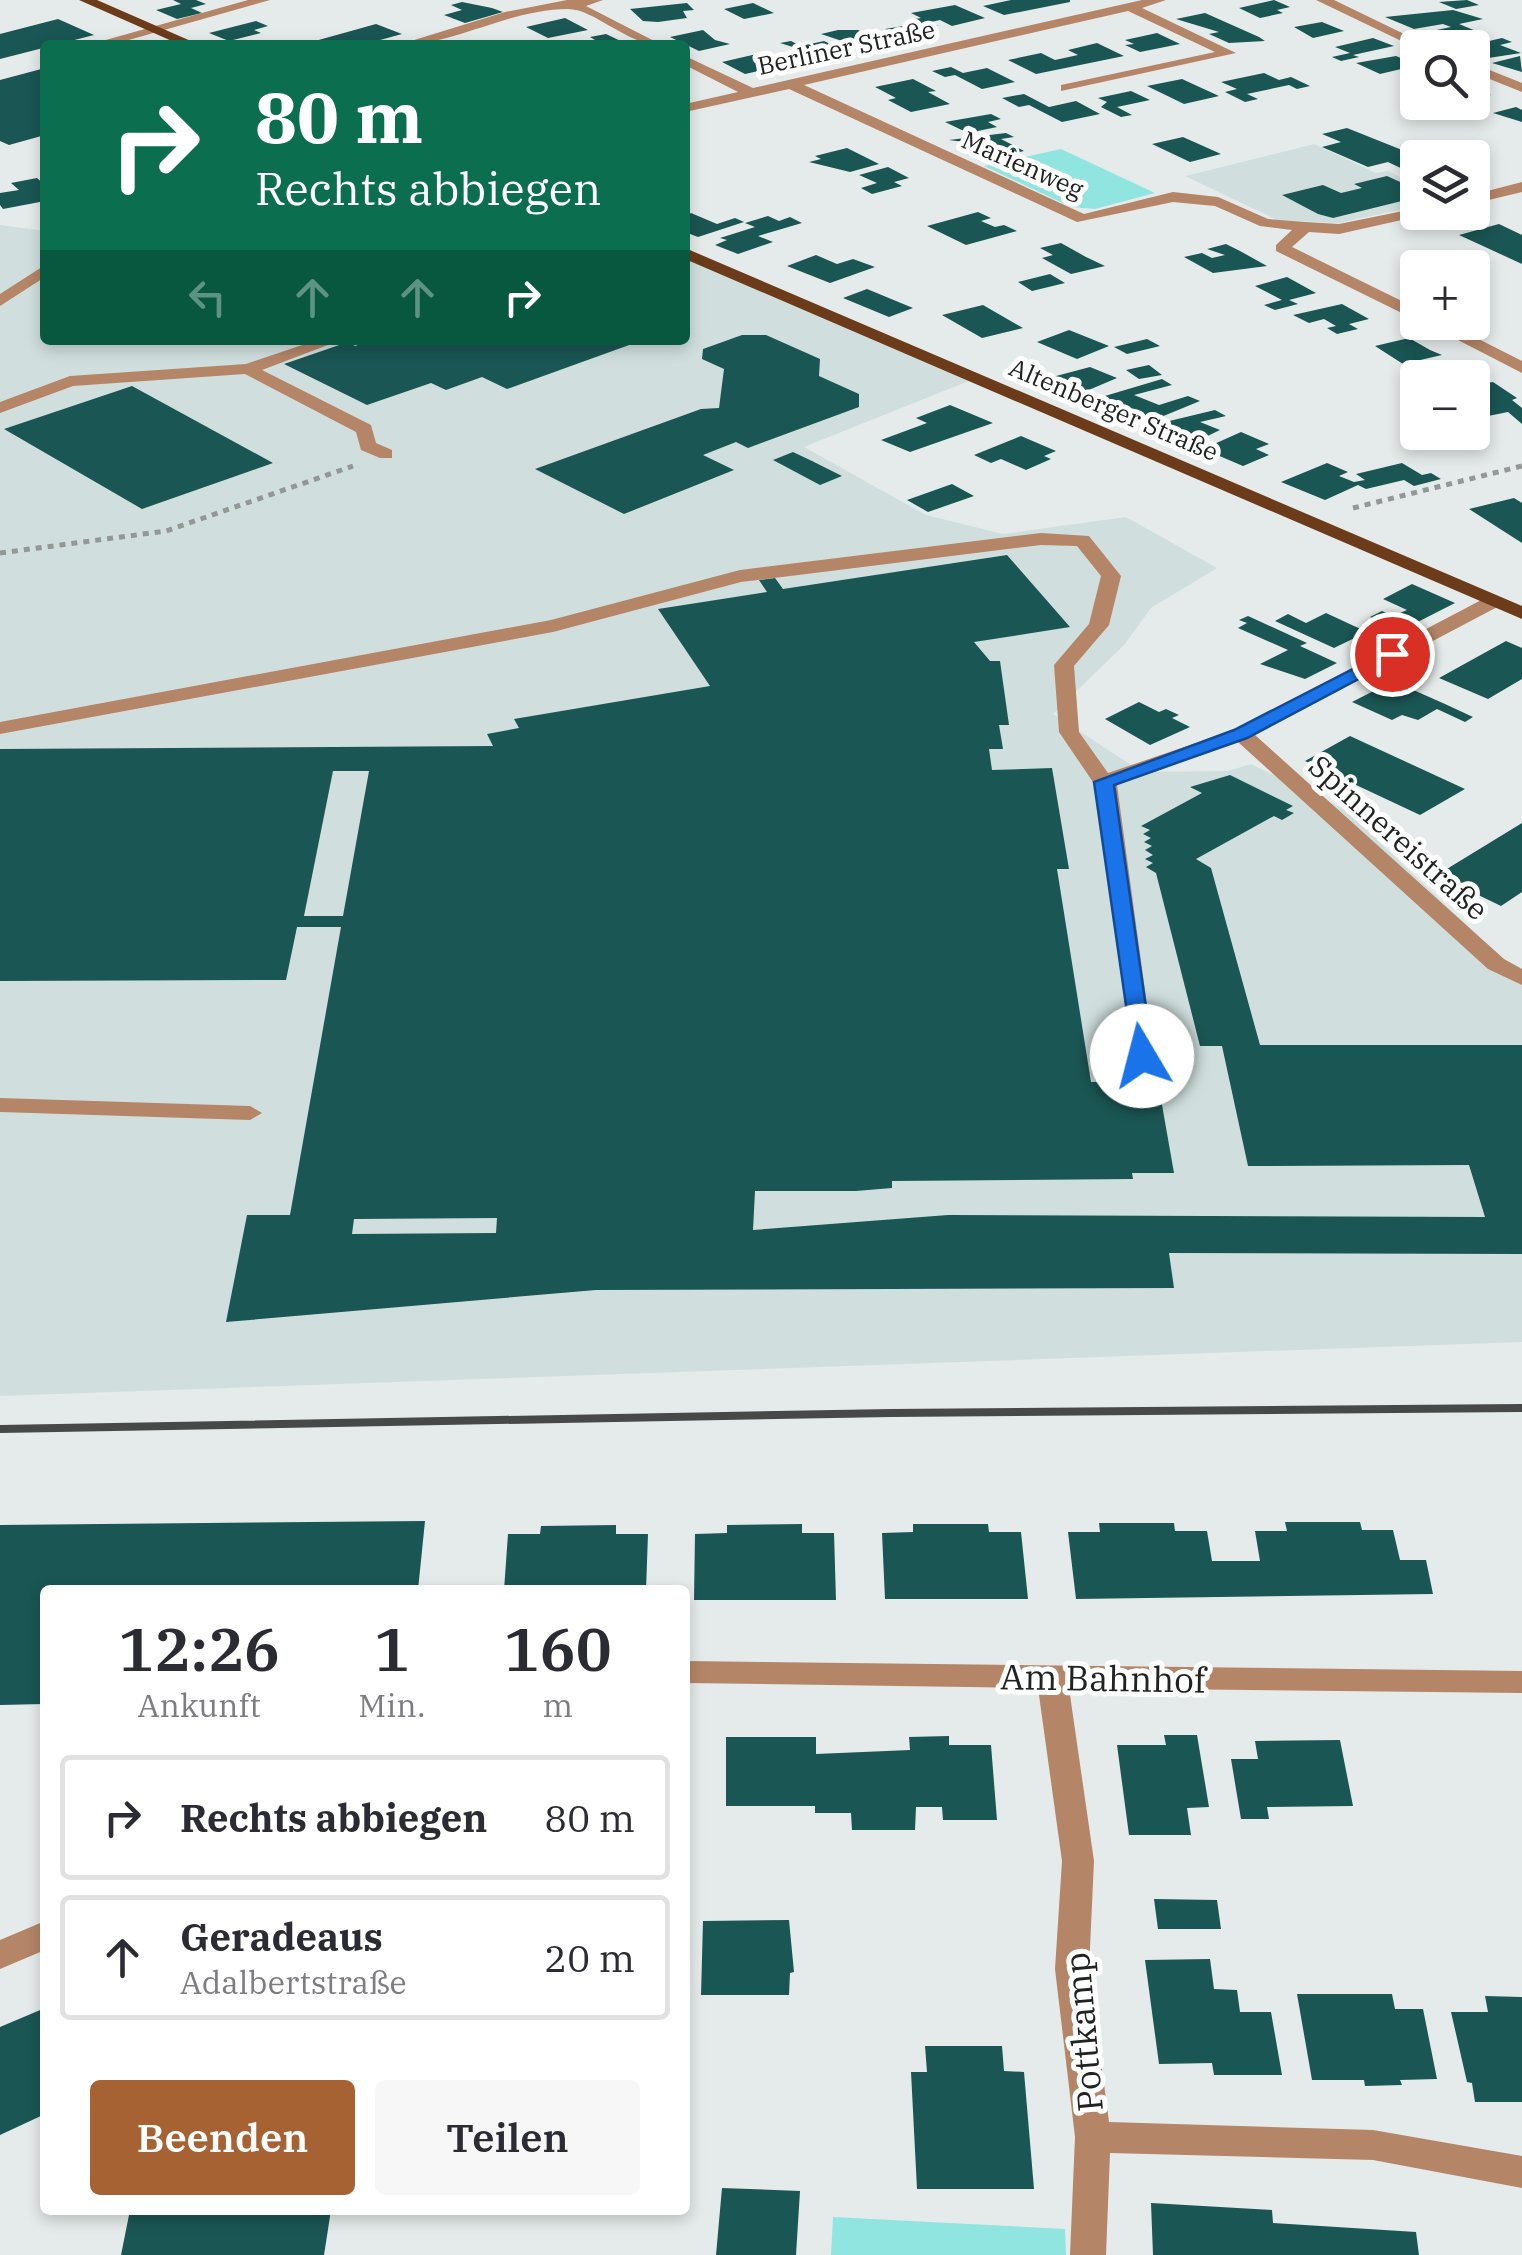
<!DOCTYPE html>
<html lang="de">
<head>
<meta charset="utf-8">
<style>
	body { margin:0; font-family:"IBM Plex Serif",serif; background:#f7f7f7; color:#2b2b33; height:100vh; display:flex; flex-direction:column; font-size:38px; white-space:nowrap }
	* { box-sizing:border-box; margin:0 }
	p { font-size:32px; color:#7c7c81 }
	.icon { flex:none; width:55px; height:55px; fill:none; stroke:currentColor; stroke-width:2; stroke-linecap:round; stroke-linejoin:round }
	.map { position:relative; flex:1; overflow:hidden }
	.panel { position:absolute; left:40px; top:1585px; width:650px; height:630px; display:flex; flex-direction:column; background:#fff; border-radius:10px; box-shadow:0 5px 15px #0003 }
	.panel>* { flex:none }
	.banner { position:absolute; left:40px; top:40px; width:650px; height:305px; border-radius:10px; box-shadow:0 5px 15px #0003; background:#0b6e4f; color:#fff; overflow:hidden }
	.controls { position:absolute; left:1400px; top:30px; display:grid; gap:20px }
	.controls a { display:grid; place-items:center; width:90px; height:90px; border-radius:10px; background:#fff; box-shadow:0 5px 15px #0003; font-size:50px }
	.pin { position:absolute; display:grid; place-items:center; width:85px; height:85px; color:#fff; margin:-42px; border:5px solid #fff; border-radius:50%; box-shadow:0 2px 10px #0007 }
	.me { position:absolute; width:110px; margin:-55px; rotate:352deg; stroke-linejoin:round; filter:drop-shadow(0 0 8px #0008) }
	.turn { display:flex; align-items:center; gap:35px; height:210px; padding:0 50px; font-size:45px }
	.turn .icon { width:130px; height:130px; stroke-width:2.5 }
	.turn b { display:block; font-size:70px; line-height:85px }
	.lanes { display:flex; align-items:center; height:95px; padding:0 50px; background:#0003; justify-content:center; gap:50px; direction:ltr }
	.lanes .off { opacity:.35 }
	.eta { display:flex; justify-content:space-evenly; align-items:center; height:170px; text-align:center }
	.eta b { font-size:60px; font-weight:600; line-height:70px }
	.button { display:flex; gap:20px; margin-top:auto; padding:20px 50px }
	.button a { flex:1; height:115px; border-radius:10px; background:#a66233; color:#fff; font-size:40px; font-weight:600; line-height:115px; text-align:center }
	.button a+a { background:#f7f7f7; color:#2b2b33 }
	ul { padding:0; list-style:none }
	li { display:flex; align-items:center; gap:30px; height:125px; margin:0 20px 15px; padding:0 30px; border:5px solid #e1e1e2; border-radius:10px }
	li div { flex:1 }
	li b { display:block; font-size:38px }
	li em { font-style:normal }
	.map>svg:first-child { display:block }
	.built { fill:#d0dfde }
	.green { fill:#91e5e1 }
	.building { fill:#1a5653; fill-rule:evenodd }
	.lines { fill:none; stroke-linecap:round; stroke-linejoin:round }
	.path { stroke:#939796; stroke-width:5; stroke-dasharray:6 6; stroke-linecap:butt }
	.minor { fill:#b48567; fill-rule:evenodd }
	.major { fill:#6b3b1a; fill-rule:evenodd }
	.rail { stroke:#474949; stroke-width:8 }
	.route { fill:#1a73e8; stroke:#114b97; stroke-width:2.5 }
	.labels { text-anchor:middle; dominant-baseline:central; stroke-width:10; stroke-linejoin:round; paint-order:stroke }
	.far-street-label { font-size:25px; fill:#212323; stroke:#fff }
	.street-label { font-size:30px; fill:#212323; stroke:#fff }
	.near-street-label { font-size:35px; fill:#212323; stroke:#fff }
</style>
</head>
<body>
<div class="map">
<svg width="1522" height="2255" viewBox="0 0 1522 2255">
	<rect width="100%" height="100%" fill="#e5ebea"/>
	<!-- built -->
	<path class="built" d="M 1314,144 L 1376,173 L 1388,171 L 1417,185 L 1417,206 L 1339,223 L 1277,220 L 1185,176 Z
		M 0,225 L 45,231 L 45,340 L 685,340 L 685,256 L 974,379 L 804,447 L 926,515 L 1003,534 L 1126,517 L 1217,568 L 1151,608 L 1124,645 L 1053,714 L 1142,772 L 1228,771 L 1251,764 L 1346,810 L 1522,978 L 1522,1342 L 0,1396 Z"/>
	<!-- green -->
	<path class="green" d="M 1061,149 L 1155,193 L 1095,209 L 1071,207 L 984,166 Z
		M 833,2217 L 1065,2229 L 1066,2255 L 831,2255 Z"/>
	<!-- building -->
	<path class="building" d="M 173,0 L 196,0 L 206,4 L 191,8 L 202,13 L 177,19 L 156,10 L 181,4 Z
		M 1011,0 L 1070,0 L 1070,2 L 1004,15 L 983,6 Z
		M 1274,0 L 1290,7 L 1277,10 L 1283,13 L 1260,18 L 1239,8 Z
		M 1467,0 L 1479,5 L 1456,9 L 1439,2 Z
		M 462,2 L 492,8 L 503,12 L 465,23 L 444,15 L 462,10 L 451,5 Z
		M 687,3 L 694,10 L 683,11 L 687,18 L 658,22 L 643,21 L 630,9 Z
		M 753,3 L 774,13 L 744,19 L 724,9 Z
		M 955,5 L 985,18 L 952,26 L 940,20 L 931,22 L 938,26 L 927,28 L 934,32 L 905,38 L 885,29 L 916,24 L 909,20 L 921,18 L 911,13 Z
		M 1453,10 L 1483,19 L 1459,24 L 1476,31 L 1467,33 L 1478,37 L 1448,44 L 1422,33 L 1451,27 L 1443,24 L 1414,29 L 1385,17 Z
		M 1205,13 L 1259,37 L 1265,41 L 1229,43 L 1209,34 L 1219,32 L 1176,19 Z
		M 565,18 L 588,30 L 548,38 L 526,27 Z
		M 58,19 L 94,35 L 0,59 L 0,34 Z
		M 256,21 L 268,26 L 254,30 L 261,33 L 229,41 L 209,33 Z
		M 1322,22 L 1344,31 L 1313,38 L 1294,27 Z
		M 376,24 L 402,34 L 362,45 L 326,45 L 315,41 Z
		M 703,30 L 715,40 L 730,44 L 699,51 L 670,37 Z
		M 838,30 L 858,30 L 885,43 L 863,48 L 821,34 Z
		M 1157,33 L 1180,44 L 1140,52 L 1125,45 L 1134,44 L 1125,40 Z
		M 606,34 L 629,45 L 579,45 L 595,40 L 590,37 Z
		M 1373,38 L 1394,46 L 1353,55 L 1359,57 L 1341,61 L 1332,57 L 1350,53 L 1335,47 Z
		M 1502,38 L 1512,42 L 1500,45 L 1521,53 L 1482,59 L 1472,55 L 1472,45 Z
		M 791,41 L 801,46 L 824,41 L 845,51 L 822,56 L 780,43 Z
		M 1097,43 L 1124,56 L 1036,74 L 1008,60 L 1041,53 L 1055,60 L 1078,55 L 1068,50 Z
		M 761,53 L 785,65 L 745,74 L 722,62 Z
		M 1396,56 L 1418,65 L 1380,74 L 1356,63 Z
		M 1520,56 L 1522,72 L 1492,63 Z
		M 951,67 L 963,73 L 987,68 L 1015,82 L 982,89 L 955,75 L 945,77 L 932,71 Z
		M 45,68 L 45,135 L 9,145 L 0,141 L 0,80 Z
		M 1264,73 L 1279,80 L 1291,77 L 1310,86 L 1297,89 L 1289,85 L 1247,94 L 1258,99 L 1245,102 L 1225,92 L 1237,89 L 1221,82 Z
		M 913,79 L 936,91 L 928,92 L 950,104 L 911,112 L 888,100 L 896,98 L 875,87 Z
		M 1182,79 L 1219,96 L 1184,104 L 1147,86 Z
		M 1472,87 L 1491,95 L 1474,99 L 1484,103 L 1442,113 L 1420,102 L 1472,102 Z
		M 1131,91 L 1150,100 L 1117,107 L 1132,115 L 1121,117 L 1101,107 L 1107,102 L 1098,98 Z
		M 1024,94 L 1049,107 L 1076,101 L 1100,114 L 1062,122 L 1029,105 L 1019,107 L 1002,98 Z
		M 1516,107 L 1522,110 L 1522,122 L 1493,113 Z
		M 991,114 L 1001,119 L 988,122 L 997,127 L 968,133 L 945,122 Z
		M 1347,128 L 1407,152 L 1402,153 L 1418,160 L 1418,171 L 1411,173 L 1388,162 L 1368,167 L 1322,147 L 1341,142 L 1322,134 Z
		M 1006,133 L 1014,137 L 1001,139 L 1024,151 L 993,158 L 964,142 L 949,140 Z
		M 1183,137 L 1221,154 L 1190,162 L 1152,144 Z
		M 847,148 L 879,164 L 850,172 L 809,162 L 821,159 L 815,156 Z
		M 888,167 L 909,178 L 894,182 L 902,186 L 872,194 L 861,188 L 877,183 L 859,175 Z
		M 1387,176 L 1418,190 L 1418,197 L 1333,218 L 1318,214 L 1282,195 L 1323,185 L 1341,193 L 1362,188 L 1354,184 Z
		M 37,178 L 45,185 L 45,201 L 3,209 L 0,205 L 0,193 L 19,190 L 11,183 Z
		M 978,212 L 991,218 L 981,221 L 995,227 L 1004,225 L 1017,231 L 966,245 L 927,226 Z
		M 691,213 L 717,224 L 735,218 L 744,222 L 698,237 L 685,232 L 685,216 Z
		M 768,216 L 779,221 L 790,217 L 802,223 L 758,236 L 773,242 L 738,254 L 715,245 L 727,240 L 720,238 L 755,227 L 745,223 Z
		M 1499,224 L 1522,235 L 1522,264 L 1459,235 Z
		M 1061,243 L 1086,257 L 1105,266 L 1071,274 L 1042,258 L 1053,255 L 1040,248 Z
		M 1226,244 L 1240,251 L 1267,266 L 1213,273 L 1184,257 L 1202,253 L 1212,258 L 1225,255 L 1207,249 Z
		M 816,255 L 837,264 L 853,259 L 875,267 L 830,283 L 787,266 Z
		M 1050,274 L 1065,283 L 1032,291 L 1018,282 Z
		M 1287,277 L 1316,293 L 1289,300 L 1298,304 L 1275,310 L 1264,305 L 1282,300 L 1255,286 Z
		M 867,289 L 913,308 L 889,317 L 843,298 Z
		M 1342,304 L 1369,319 L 1349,324 L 1358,329 L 1337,334 L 1327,328 L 1336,326 L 1324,319 L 1309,323 L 1293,315 Z
		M 983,305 L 1023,328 L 982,338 L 942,315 Z
		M 1069,330 L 1109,346 L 1077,359 L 1037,342 Z
		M 742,335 L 766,335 L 820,359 L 819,376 L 859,394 L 859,407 L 748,448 L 736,442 L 703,455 L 734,470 L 624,514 L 535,469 L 701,409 L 719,408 L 724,369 L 702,359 L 703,349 Z
		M 1409,338 L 1430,350 L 1442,355 L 1403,364 L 1375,346 Z
		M 1147,339 L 1160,346 L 1127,354 L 1114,347 Z
		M 374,340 L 643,340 L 507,389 L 482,377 L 446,390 L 431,383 L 367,405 L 284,364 L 348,342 L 355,346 Z
		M 1149,365 L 1162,375 L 1139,379 L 1126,370 Z
		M 1090,367 L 1117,378 L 1077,395 L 1041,380 Z
		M 1162,379 L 1172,385 L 1134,395 L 1159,405 L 1188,396 L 1200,401 L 1144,424 L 1088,401 Z
		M 1493,382 L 1517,398 L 1512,400 L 1522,408 L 1522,424 L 1508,412 L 1488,416 L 1475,409 L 1482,407 L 1472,401 L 1472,385 Z
		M 132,386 L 273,463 L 142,509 L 4,429 Z
		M 950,405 L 993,423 L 910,452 L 881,440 L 927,423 L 916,418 Z
		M 1215,410 L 1226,416 L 1200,422 L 1220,430 L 1191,444 L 1161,432 L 1171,427 L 1161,423 Z
		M 1241,432 L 1269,444 L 1256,449 L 1269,455 L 1243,466 L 1203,449 Z
		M 1021,436 L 1056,451 L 1044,456 L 1051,459 L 1026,470 L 1001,459 L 991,463 L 974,455 Z
		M 793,452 L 812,461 L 842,476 L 820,485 L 773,460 Z
		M 1327,463 L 1348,472 L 1339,476 L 1354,482 L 1365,480 L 1356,474 L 1402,463 L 1422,475 L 1431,473 L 1441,479 L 1414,486 L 1404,480 L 1366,489 L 1358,485 L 1325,500 L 1281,482 Z
		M 952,484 L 974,496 L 928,512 L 907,500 Z
		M 1514,498 L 1522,503 L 1522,543 L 1469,509 Z
		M 1007,555 L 1070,627 L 974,642 L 990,661 L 1000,661 L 1009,725 L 999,725 L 1003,749 L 989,749 L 992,770 L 1052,768 L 1069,869 L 1057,869 L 1091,1082 L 1158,1082 L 1174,1173 L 1132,1173 L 1133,1179 L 892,1181 L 892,1188 L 856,1191 L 755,1191 L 753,1230 L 948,1215 L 1485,1217 L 1469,1165 L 1248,1166 L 1222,1046 L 1200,1046 L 1156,873 L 1146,867 L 1153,863 L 1145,859 L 1153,855 L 1145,850 L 1152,846 L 1144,842 L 1151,838 L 1143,834 L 1150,830 L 1141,826 L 1202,793 L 1190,787 L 1230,775 L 1293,806 L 1286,810 L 1294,813 L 1282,820 L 1274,816 L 1196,859 L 1211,868 L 1260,1045 L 1522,1045 L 1522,1254 L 1169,1253 L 1174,1288 L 596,1290 L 226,1322 L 247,1215 L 290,1215 L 341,927 L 297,927 L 286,980 L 0,981 L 0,749 L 493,746 L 487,734 L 519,728 L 514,719 L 710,686 L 658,609 L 767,592 L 759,580 L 775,578 L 783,589 ZM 333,771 L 369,771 L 343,916 L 304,916 ZM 497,1218 L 496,1233 L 352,1234 L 354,1219 Z
		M 1412,584 L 1455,603 L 1400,631 L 1370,617 L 1382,611 L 1393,616 L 1407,610 L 1383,599 Z
		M 1326,613 L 1367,632 L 1334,648 L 1275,621 L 1288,614 L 1306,623 Z
		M 1248,616 L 1307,643 L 1300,646 L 1337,663 L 1305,679 L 1260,664 L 1288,650 L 1238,628 L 1247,623 L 1239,620 Z
		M 1506,641 L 1522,648 L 1522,679 L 1488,699 L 1439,678 Z
		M 1393,681 L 1445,704 L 1473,717 L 1465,722 L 1437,709 L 1418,720 L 1402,715 L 1392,720 L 1352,702 Z
		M 1139,702 L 1159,712 L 1166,709 L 1179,715 L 1172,718 L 1190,727 L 1150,745 L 1105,719 Z
		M 1350,736 L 1465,789 L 1420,815 L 1305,761 Z
		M 1522,823 L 1522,892 L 1501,906 L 1437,875 Z
		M 425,1521 L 418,1590 L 45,1590 L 45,1704 L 0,1705 L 0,1525 Z
		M 1285,1522 L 1360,1522 L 1362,1530 L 1393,1530 L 1400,1560 L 1426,1560 L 1433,1594 L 1076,1599 L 1068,1532 L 1100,1532 L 1099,1523 L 1174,1523 L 1175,1531 L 1207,1531 L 1212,1561 L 1260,1561 L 1255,1531 L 1287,1531 Z
		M 802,1524 L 802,1533 L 834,1533 L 836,1600 L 694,1600 L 695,1534 L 727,1533 L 727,1525 Z
		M 913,1524 L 988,1524 L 989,1532 L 1021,1532 L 1028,1599 L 885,1599 L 882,1533 L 913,1532 Z
		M 616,1525 L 616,1534 L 648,1534 L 646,1590 L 504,1590 L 508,1534 L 540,1534 L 541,1526 Z
		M 1164,1735 L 1197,1735 L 1209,1807 L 1187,1808 L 1191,1835 L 1129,1835 L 1117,1745 L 1166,1745 Z
		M 949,1736 L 949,1745 L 991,1745 L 997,1820 L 943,1820 L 942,1807 L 916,1807 L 915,1830 L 852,1830 L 851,1813 L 815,1813 L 815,1806 L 726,1806 L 726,1737 L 816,1737 L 816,1754 L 910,1750 L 909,1737 Z
		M 1340,1740 L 1353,1806 L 1267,1807 L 1269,1819 L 1241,1819 L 1231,1759 L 1258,1759 L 1255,1741 Z
		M 1154,1899 L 1217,1900 L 1221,1929 L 1158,1929 Z
		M 789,1920 L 794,1972 L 790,1973 L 789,1995 L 701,1995 L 703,1921 Z
		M 1210,1959 L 1214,1989 L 1237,1990 L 1240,2012 L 1271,2012 L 1282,2075 L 1214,2075 L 1212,2063 L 1159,2064 L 1145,1960 Z
		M 1297,1994 L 1392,1994 L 1395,2009 L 1423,2009 L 1437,2079 L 1400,2080 L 1402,2085 L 1365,2086 L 1364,2080 L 1312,2080 Z
		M 1485,1996 L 1522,1997 L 1522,2102 L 1475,2102 L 1472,2083 L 1467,2082 L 1451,2012 L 1488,2012 Z
		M 45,2008 L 45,2108 L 40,2110 L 43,2115 L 0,2135 L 0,2027 Z
		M 925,2046 L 1002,2046 L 1004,2071 L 1024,2072 L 1034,2189 L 917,2189 L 911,2072 L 927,2072 Z
		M 722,2188 L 800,2191 L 796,2255 L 716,2255 Z
		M 1151,2203 L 1272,2210 L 1273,2223 L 1416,2232 L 1419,2255 L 1153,2255 Z
		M 130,2210 L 331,2210 L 324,2255 L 121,2255 Z"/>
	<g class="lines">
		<!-- path -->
		<path class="path" d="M 1353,508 L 1522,466
			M 0,553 L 166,531 L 353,466"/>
		<!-- minor -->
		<path class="minor" d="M 248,0 L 270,0 L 111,45 L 88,45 Z
			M 567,0 L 603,0 L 586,6 L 662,45 C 626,45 595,9 568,9 C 509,9 456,45 398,45 L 505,12 Z
			M 1142,0 L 1166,0 L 1142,8 L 1236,53 L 1061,91 L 1061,85 L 1215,52 L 1128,11 L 804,85 L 1084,214 L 1173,192 L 1218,197 L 1268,219 L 1305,222 L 1339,224 L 1418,208 L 1418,212 L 1426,212 L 1424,215 L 1339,234 L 1309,232 L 1292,247 L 1418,309 L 1418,321 L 1276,251 L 1276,245 L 1292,230 L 1260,226 L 1215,206 L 1173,202 L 1077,222 L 789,89 L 685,112 L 685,104 L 738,92 L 685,65 L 685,56 L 753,88 Z
			M 1316,0 L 1334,0 L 1433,48 L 1418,49 Z
			M 1472,63 L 1522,83 L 1522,92 L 1472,72 Z
			M 1522,182 L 1522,192 L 1472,204 L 1472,195 Z
			M 45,265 L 45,277 L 0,306 L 0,294 Z
			M 1423,322 L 1445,322 L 1522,361 L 1522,373 Z
			M 317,340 L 341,340 L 262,370 L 371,425 L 376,443 L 392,450 L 392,458 L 380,458 L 361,450 L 356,432 L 245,374 L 73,386 L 0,413 L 0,402 L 70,376 L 246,364 Z
			M 1041,533 L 1089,536 L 1121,576 L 1109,625 L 1074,666 L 1079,732 L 1108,773 L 1234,730 L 1487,597 L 1501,597 L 1501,605 L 1255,735 L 1504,959 L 1522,969 L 1522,985 L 1488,969 L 1238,742 L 1117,785 L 1154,1056 L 1142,1063 L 1133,1061 L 1095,785 L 1059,732 L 1054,665 L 1089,624 L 1101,576 L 1077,546 L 1041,545 L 741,582 L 553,632 L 0,734 L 0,722 L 551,620 L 740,570 Z
			M 0,1098 L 250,1106 L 262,1113 L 250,1120 L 0,1112 Z
			M 685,1661 L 1522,1671 L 1522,1693 L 1069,1688 L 1094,1861 L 1089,1969 L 1109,2122 L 1373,2130 L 1522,2156 L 1522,2188 L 1373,2160 L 1110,2153 L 1106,2255 L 1070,2255 L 1075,2137 L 1055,1969 L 1062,1861 L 1038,1688 L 685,1683 Z
			M 45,1921 L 45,1950 L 0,1969 L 0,1940 Z"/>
		<!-- major -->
		<path class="major" d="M 79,0 L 97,0 L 200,45 L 181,45 Z
			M 685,248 L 1522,606 L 1522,619 L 685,259 Z"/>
		<!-- rail -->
		<path class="rail" d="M 0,1429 L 891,1413 L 1522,1408"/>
	</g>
	<!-- route -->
	<path class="route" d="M 1392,649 L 1398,650 L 1398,658 L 1247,738 L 1114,785 L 1153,1056 L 1142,1063 L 1134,1061 L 1094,782 L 1234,730 Z"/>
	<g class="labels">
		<!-- far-street labels -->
		<g class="far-street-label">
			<text transform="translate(846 47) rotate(-12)">Berliner Straße</text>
			<text transform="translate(1023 164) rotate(24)">Marienweg</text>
			<text transform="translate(1114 409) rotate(23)">Altenberger Straße</text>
		</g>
		<!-- street labels -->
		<g class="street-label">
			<text transform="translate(1399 837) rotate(42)">Spinnereistraße</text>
		</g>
		<!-- near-street labels -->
		<g class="near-street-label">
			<text transform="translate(1103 1678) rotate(1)">Am Bahnhof</text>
			<text transform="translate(1083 2032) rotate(-95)">Pottkamp</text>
		</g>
	</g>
</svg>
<div class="controls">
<a><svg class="icon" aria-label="search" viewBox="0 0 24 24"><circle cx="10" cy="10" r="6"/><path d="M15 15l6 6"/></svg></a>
<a><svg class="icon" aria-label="layers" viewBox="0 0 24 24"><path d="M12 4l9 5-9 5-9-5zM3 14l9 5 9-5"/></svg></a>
<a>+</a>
<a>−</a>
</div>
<div class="pin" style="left:1392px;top:654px;background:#d93025"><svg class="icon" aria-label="arrive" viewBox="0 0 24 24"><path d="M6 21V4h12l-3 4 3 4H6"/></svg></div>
<svg class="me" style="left:1142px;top:1056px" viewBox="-20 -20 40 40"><circle r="19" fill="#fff"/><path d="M0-13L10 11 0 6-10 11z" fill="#1a73e8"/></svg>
<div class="banner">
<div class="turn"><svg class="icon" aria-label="right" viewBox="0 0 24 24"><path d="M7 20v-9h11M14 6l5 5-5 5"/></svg><div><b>80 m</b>Rechts abbiegen</div></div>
<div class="lanes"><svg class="icon off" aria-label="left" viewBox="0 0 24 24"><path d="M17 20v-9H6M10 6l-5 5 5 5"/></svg><svg class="icon off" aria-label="ahead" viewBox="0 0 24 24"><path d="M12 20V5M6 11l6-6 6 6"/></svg><svg class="icon off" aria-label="ahead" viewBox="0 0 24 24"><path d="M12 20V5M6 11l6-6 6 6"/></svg><svg class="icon" aria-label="right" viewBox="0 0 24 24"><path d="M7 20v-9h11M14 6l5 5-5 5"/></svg></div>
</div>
<section class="panel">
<div class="eta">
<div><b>12:26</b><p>Ankunft</p></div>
<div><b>1</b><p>Min.</p></div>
<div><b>160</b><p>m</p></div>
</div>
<ul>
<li><svg class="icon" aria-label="right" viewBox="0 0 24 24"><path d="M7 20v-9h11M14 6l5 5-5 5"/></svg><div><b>Rechts abbiegen</b></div><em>80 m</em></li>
<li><svg class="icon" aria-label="ahead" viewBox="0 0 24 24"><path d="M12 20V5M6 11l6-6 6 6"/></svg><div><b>Geradeaus</b><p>Adalbertstraße</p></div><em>20 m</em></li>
</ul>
<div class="button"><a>Beenden</a><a>Teilen</a></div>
</section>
</div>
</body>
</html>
